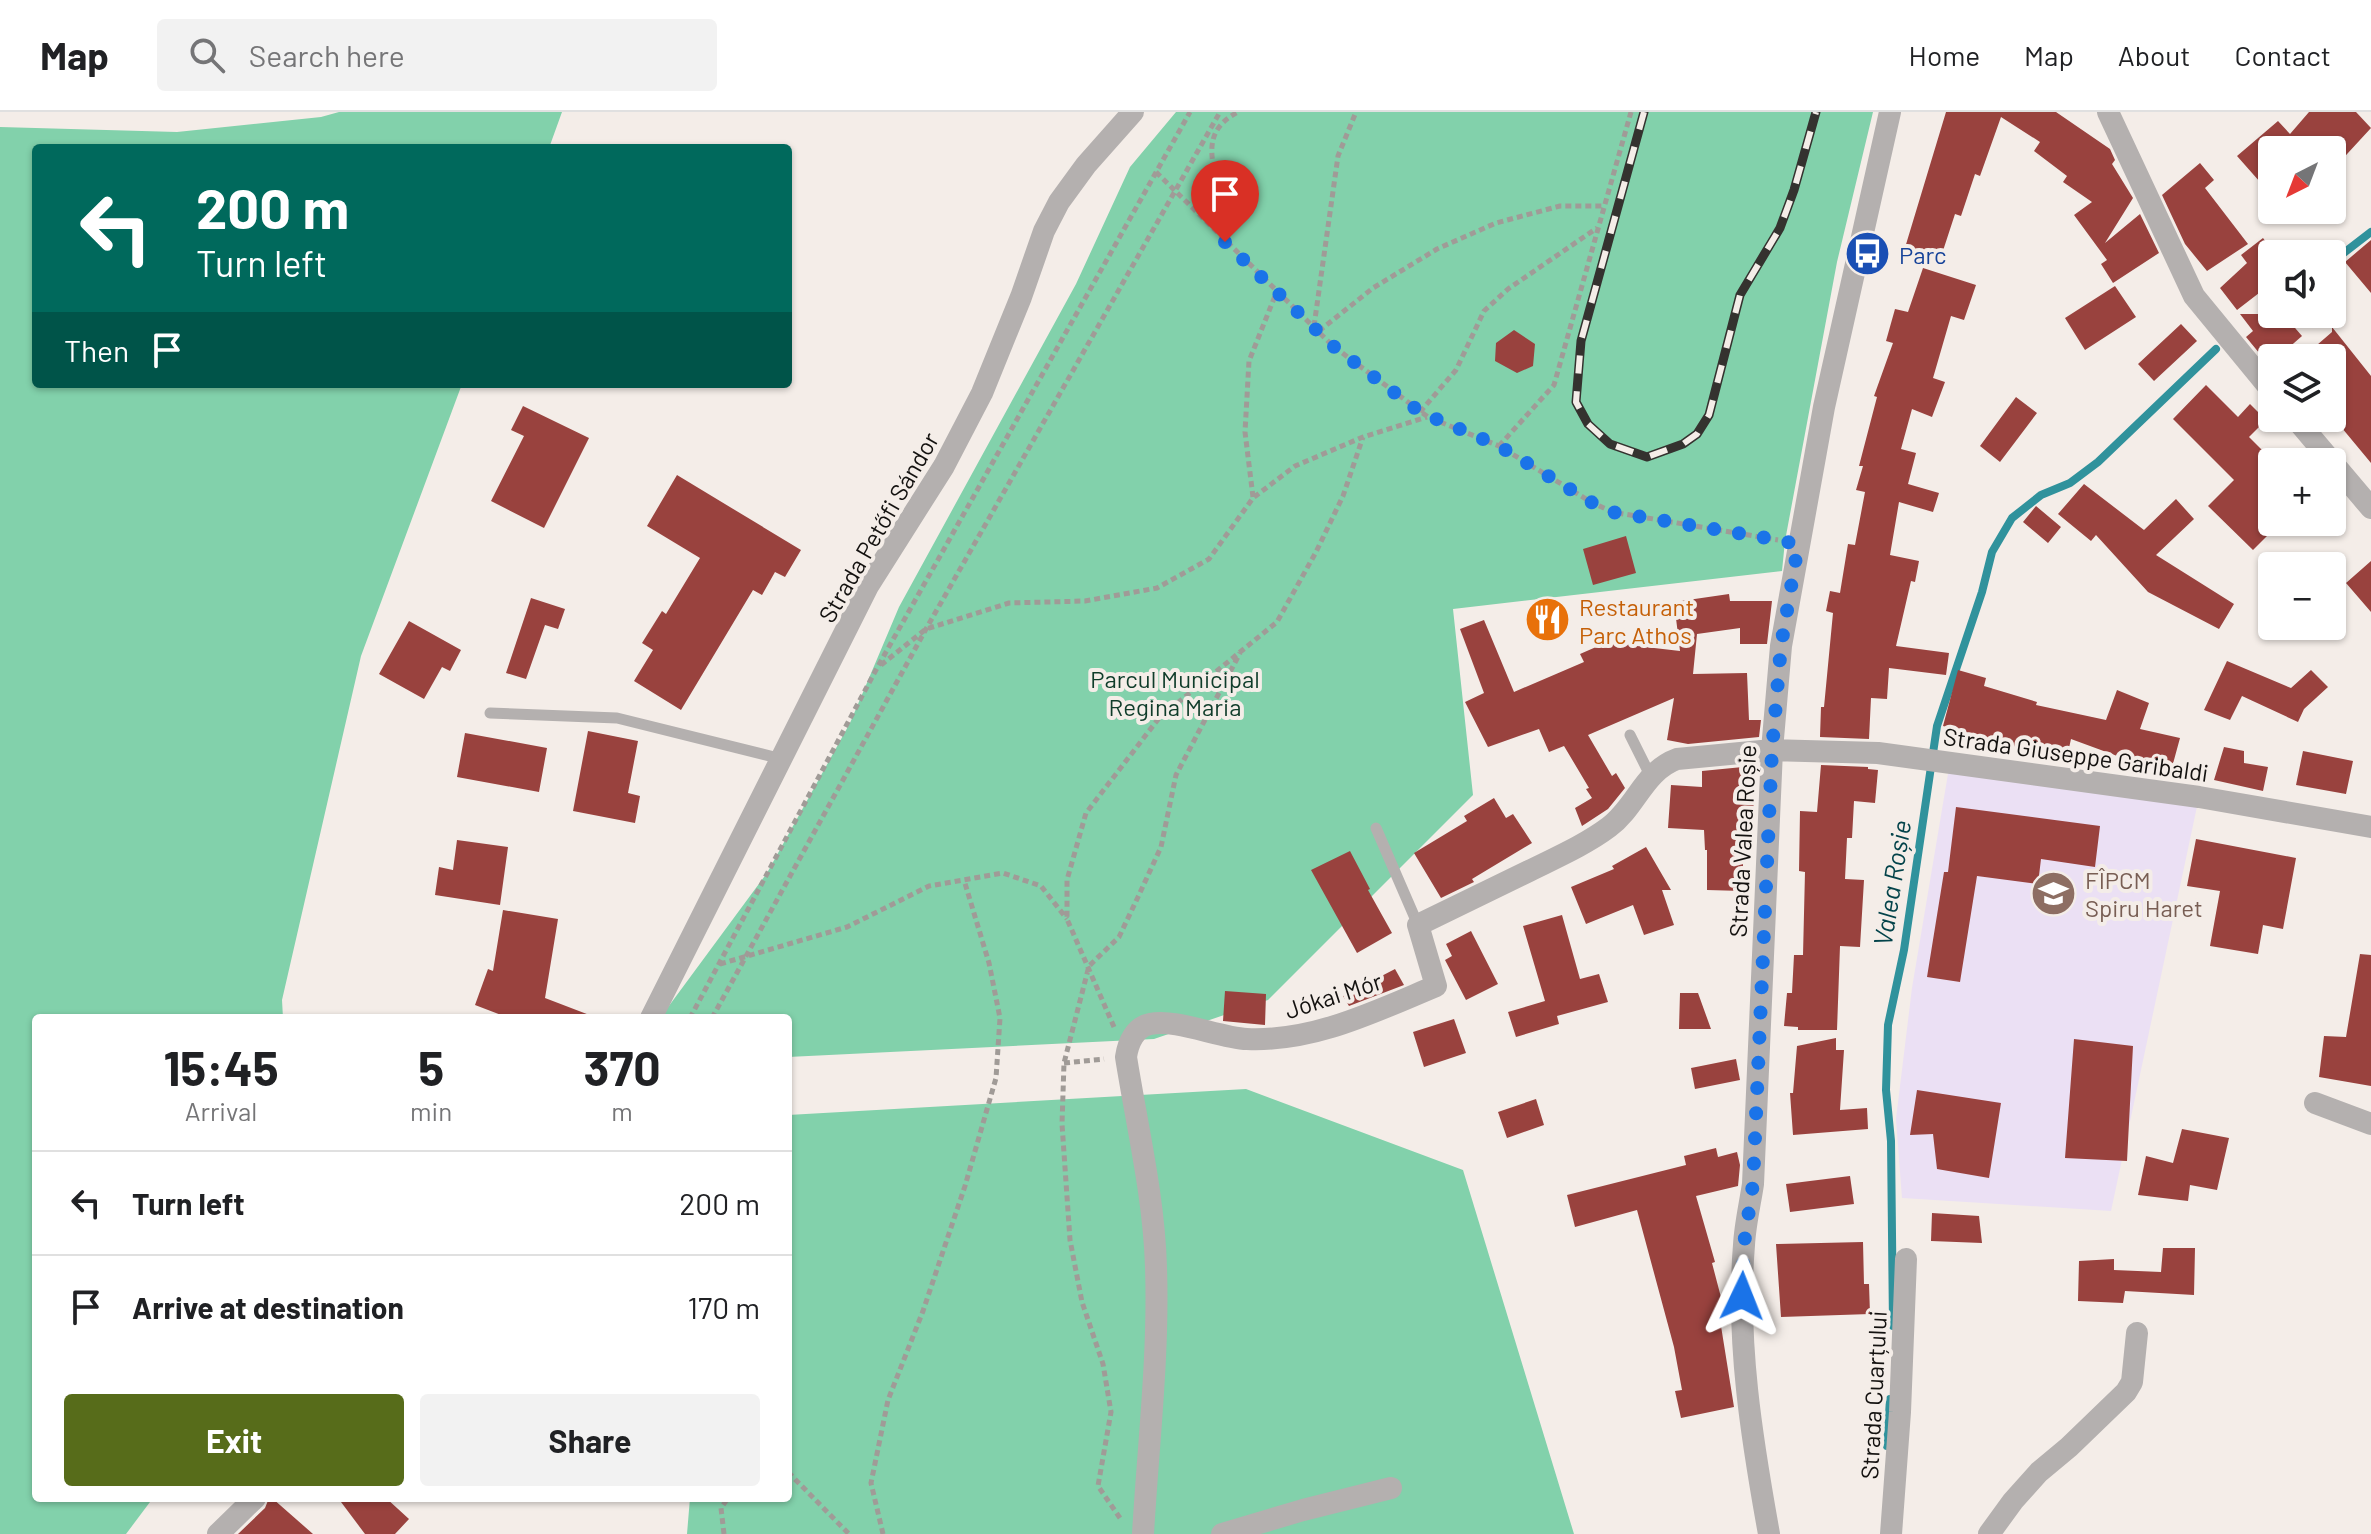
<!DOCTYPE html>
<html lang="en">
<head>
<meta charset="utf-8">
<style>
	body { margin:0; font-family:Barlow,sans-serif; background:#f2f2f2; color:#202124; height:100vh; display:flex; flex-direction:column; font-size:30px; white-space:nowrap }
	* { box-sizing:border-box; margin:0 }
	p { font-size:26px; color:#757577 }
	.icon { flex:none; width:44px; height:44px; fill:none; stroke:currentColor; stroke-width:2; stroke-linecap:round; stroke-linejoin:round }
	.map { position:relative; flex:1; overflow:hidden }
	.drawer { position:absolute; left:32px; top:902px; width:760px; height:488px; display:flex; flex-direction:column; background:#fff; border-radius:8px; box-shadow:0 2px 6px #0004 }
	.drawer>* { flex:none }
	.hud { position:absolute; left:32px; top:32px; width:760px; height:244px; border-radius:8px; box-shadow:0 2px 6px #0004; background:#00695c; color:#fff; overflow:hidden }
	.needle { width:52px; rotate:222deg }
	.fabs { position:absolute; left:2258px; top:24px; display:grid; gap:16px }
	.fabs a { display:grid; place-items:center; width:88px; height:88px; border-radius:8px; background:#fff; box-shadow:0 2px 6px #0004; font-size:40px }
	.pin { position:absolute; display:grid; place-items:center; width:68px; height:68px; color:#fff; margin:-82px -34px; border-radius:50% 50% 50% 0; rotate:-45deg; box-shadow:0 0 8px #0007 }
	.pin .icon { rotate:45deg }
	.me { position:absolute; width:88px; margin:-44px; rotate:2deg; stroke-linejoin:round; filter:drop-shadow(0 0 6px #0008) }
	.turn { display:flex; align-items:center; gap:28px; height:168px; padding:0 32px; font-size:36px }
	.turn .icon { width:104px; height:104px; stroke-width:2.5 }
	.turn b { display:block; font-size:56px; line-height:68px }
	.then { display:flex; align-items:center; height:76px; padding:0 32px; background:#0003; gap:16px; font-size:30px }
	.eta { display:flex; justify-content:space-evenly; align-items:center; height:136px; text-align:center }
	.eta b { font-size:48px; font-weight:700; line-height:56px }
	.primary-button { display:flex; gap:16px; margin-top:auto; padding:16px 32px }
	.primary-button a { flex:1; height:92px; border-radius:8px; background:#576c1a; color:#fff; font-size:32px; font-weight:700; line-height:92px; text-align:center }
	.primary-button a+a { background:#f2f2f2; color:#202124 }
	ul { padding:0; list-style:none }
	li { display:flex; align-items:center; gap:24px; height:104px; padding:0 32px; border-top:2px solid #e0e0e0 }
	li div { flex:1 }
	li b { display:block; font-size:30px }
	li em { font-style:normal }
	header { display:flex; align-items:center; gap:48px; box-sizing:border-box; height:112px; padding:0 40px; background:#fff; border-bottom:2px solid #e0e0e0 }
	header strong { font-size:38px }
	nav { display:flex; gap:44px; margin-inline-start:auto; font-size:28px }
	.search { width:560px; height:72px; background:#f2f2f2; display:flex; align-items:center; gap:20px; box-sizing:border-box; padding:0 28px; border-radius:8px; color:#757577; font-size:30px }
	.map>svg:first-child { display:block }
	.education { fill:#ebe0f4 }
	.green { fill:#82d1ab }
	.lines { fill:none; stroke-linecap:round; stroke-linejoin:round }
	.stream { stroke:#30929c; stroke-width:8 }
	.building { fill:#99423e }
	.path { stroke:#a09b97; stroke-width:5; stroke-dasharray:6 4; stroke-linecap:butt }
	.lane { stroke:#b4b0af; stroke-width:11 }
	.street { stroke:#b4b0af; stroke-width:22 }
	.rail-casing { stroke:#34322f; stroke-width:9 }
	.rail { stroke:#f4ede8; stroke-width:6; stroke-dasharray:18; stroke-linecap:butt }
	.route { stroke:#1a73e8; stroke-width:14; stroke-dasharray:0 25.2 }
	.labels { text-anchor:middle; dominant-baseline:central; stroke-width:8; stroke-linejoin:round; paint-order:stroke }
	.transit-label { font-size:24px; fill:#164399; stroke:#f4ede8; text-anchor:start }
	.street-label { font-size:24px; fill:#13110f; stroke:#f4ede8 }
	.food-label { font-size:24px; fill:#c56008; stroke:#f4ede8; text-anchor:start }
	.park-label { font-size:24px; fill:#0f3c2a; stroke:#f4ede8 }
	.education-label { font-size:24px; fill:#785e54; stroke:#f4ede8; text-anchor:start }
	.water-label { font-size:26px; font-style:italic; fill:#03434a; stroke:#f4ede8 }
</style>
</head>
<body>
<header>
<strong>Map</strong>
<div class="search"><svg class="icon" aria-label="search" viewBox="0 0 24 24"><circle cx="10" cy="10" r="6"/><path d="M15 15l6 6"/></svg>Search here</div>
<nav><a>Home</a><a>Map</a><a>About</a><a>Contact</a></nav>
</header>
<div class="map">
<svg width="2371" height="1422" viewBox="0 0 2371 1422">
	<rect width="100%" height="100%" fill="#f4ede8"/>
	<!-- education -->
	<path class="education" d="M 1950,650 L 2199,685 L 2111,1099 L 1902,1086 L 1896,1007 L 1912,876 Z"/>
	<!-- green -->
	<path class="green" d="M 339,0 L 562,0 L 549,36 L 36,36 L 36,272 L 462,272 L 361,544 L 282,888 L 283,906 L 36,906 L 36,1386 L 153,1386 L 126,1422 L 0,1422 L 0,15 L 177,20 L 321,5 Z
		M 1176,0 L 1873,0 L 1837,150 L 1785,429 L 1782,459 L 1453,497 L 1473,683 L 1268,888 L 1154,927 L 788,945 L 788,906 L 660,906 L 767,761 L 850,611 L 899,495 L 1076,172 L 1130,55 Z
		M 1246,977 L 1463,1058 L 1574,1422 L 687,1422 L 690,1386 L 788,1386 L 788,1003 Z"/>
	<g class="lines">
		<!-- stream -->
		<path class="stream" d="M 2332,150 L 2371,120
			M 1893,1214 L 1891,1029 L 1886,978 L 1888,913 L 1904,838 L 1937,614 L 1982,480 L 1992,440 L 2012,406 L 2041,383 L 2070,371 L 2098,350 L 2216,237
			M 1887,1334 L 1890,1287"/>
	</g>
	<!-- building -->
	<path class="building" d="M 1946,0 L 2056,0 L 2110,37 L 2115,48 L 2112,52 L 2133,86 L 2105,131 L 2140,102 L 2159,141 L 2113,171 L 2101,152 L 2107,148 L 2074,103 L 2092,90 L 2063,70 L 2067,64 L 2034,39 L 2040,30 L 2001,5 L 1980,64 L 1975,62 L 1961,104 L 1955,102 L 1939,151 L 1904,139 Z
		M 2309,0 L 2356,0 L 2371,16 L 2336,54 L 2332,49 L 2332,38 L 2323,38 L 2312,24 L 2300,34 L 2303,38 L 2272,38 L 2272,59 L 2260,70 L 2237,44 L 2278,9 L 2290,22 Z
		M 2200,51 L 2214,68 L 2205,76 L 2248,132 L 2207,159 L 2185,132 L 2162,83 Z
		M 2263,126 L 2272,138 L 2272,171 L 2237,198 L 2220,176 L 2247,151 L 2241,143 Z
		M 2371,128 L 2371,181 L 2345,150 Z
		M 1923,156 L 1976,173 L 1964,208 L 1951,204 L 1933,266 L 1945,270 L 1932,305 L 1912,297 L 1901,337 L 1916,341 L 1908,372 L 1939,381 L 1933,400 L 1899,390 L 1890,443 L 1919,449 L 1915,470 L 1911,469 L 1896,534 L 1949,541 L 1946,563 L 1889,556 L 1887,587 L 1871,586 L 1869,627 L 1820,625 L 1821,595 L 1824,595 L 1833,501 L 1826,499 L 1830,479 L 1840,481 L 1848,432 L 1855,433 L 1865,380 L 1856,378 L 1863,354 L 1859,354 L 1877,285 L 1874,284 L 1893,231 L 1886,229 L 1895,197 L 1908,200 Z
		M 2115,174 L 2136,205 L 2085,238 L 2065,206 Z
		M 2240,202 L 2283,202 L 2302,224 L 2277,246 L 2272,246 L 2269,253 L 2246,225 L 2253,219 Z
		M 2181,212 L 2197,229 L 2154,269 L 2138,252 Z
		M 2332,215 L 2371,264 L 2371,351 L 2332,304 L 2332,246 L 2302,246 L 2332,220 Z
		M 1514,218 L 1535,232 L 1533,254 L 1517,261 L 1495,249 L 1496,231 Z
		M 2206,273 L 2238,305 L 2250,292 L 2266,308 L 2249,325 L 2272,348 L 2272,410 L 2268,415 L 2272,419 L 2253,438 L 2208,394 L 2234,368 L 2173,307 Z
		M 2016,285 L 2037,301 L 2000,350 L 1980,334 Z
		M 523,294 L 589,326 L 544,416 L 491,389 L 524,324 L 511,318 Z
		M 677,363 L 801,438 L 785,465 L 775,460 L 762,483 L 753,478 L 681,598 L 634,569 L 653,538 L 642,531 L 662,499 L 666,502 L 700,446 L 647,414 Z
		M 2084,372 L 2144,418 L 2176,387 L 2194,407 L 2156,443 L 2234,492 L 2219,517 L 2148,480 L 2096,423 L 2091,429 L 2058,402 Z
		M 2036,394 L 2061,415 L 2048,431 L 2023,410 Z
		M 1626,424 L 1636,461 L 1593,473 L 1583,437 Z
		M 2371,449 L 2371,500 L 2346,471 Z
		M 1729,482 L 1730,489 L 1772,489 L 1767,532 L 1740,532 L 1740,516 L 1697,522 L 1693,562 L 1747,561 L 1749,608 L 1761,608 L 1759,625 L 1688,632 L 1667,628 L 1674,586 L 1588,623 L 1612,664 L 1616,661 L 1625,676 L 1608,697 L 1582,714 L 1575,696 L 1592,686 L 1586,677 L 1589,676 L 1564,634 L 1549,640 L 1539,617 L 1488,635 L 1465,590 L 1484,581 L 1460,517 L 1484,508 L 1514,580 L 1584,550 L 1580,542 L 1619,525 L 1623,534 L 1635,530 L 1637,534 L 1680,539 L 1674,490 Z
		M 531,486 L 565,497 L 558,517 L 545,513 L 526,567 L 506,561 Z
		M 409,509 L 461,538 L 450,559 L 442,555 L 424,587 L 379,562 Z
		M 2227,549 L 2291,576 L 2311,558 L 2328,575 L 2304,597 L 2298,610 L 2242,584 L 2230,608 L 2204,598 Z
		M 1958,558 L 1986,566 L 1984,574 L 2037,590 L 2036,593 L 2106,608 L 2117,578 L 2149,591 L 2140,617 L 2180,626 L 2171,659 L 2139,652 L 2071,627 L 2067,645 L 2023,637 L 1943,614 Z
		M 588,619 L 638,629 L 628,681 L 640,684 L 635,711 L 573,699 Z
		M 465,621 L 547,636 L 539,680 L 457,665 Z
		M 2224,635 L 2244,639 L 2244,651 L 2268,655 L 2263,679 L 2214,668 Z
		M 2303,639 L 2353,649 L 2346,682 L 2296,673 Z
		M 1821,653 L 1868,655 L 1868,657 L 1878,658 L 1875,691 L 1854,689 L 1852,726 L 1847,726 L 1845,767 L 1864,768 L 1860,835 L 1840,834 L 1837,918 L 1798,918 L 1798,915 L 1784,914 L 1787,881 L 1792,881 L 1794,843 L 1803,843 L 1805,760 L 1799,759 L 1800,699 L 1817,700 Z
		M 1753,654 L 1754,723 L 1743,723 L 1743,779 L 1707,778 L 1707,738 L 1705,738 L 1704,718 L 1668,716 L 1671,673 L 1702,675 L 1702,659 Z
		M 1494,686 L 1506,706 L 1513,702 L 1532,731 L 1472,767 L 1474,770 L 1441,786 L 1414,741 L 1467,709 L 1464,704 Z
		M 1956,695 L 2100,714 L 2095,755 L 2041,747 L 2038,772 L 1977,764 L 1960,870 L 1927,865 L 1944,760 L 1948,760 Z
		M 2196,727 L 2296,746 L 2283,817 L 2263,813 L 2258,842 L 2210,834 L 2220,779 L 2187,774 Z
		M 457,728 L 508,735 L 500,793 L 435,783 L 439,755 L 453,758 Z
		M 1646,735 L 1671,778 L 1662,778 L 1674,813 L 1644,823 L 1633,793 L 1586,812 L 1571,775 L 1614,757 L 1612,754 Z
		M 1350,739 L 1370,777 L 1368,778 L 1392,821 L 1357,841 L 1311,758 Z
		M 503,798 L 558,807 L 545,886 L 592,904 L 591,906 L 509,906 L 475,893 L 488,857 L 493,859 Z
		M 1562,803 L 1580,867 L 1599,862 L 1608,890 L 1557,904 L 1559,912 L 1516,925 L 1508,900 L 1545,889 L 1523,814 Z
		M 1471,819 L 1498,872 L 1466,888 L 1445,848 L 1452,844 L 1446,832 Z
		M 2360,842 L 2371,843 L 2371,974 L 2319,965 L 2324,924 L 2346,925 Z
		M 1395,857 L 1404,873 L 1349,894 L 1343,884 Z
		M 1225,879 L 1266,882 L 1265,913 L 1223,909 Z
		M 1680,881 L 1698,881 L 1711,917 L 1679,917 Z
		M 1454,907 L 1466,941 L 1424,955 L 1413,920 Z
		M 1836,926 L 1836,938 L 1844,938 L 1840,998 L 1867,996 L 1868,1017 L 1793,1023 L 1790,981 L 1793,981 L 1797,934 Z
		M 2074,927 L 2133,934 L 2127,1049 L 2065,1046 Z
		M 1736,947 L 1740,968 L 1695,977 L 1691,956 Z
		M 1917,978 L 2001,991 L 1989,1066 L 1937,1057 L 1933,1022 L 1910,1023 Z
		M 1536,987 L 1544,1013 L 1507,1026 L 1498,1000 Z
		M 2182,1017 L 2229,1026 L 2217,1078 L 2190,1073 L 2188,1089 L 2138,1083 L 2146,1044 L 2173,1051 Z
		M 1716,1036 L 1718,1045 L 1737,1040 L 1740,1053 L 1738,1074 L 1696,1084 L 1715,1150 L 1712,1151 L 1728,1212 L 1721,1214 L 1734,1295 L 1681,1306 L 1675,1279 L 1682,1278 L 1674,1235 L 1637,1098 L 1575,1115 L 1567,1083 L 1686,1053 L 1684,1044 Z
		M 1850,1064 L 1854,1092 L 1790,1100 L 1786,1072 Z
		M 1932,1101 L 1979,1104 L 1982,1131 L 1931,1129 Z
		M 1863,1130 L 1864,1172 L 1869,1172 L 1870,1202 L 1781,1205 L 1776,1132 Z
		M 2163,1136 L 2195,1136 L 2194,1183 L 2125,1179 L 2123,1191 L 2078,1189 L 2079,1149 L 2114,1147 L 2114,1158 L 2161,1160 Z
		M 269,1386 L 272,1386 L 313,1422 L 238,1422 L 265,1396 Z
		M 338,1386 L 386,1386 L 409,1407 L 395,1422 L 365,1422 Z"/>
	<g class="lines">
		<!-- path -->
		<path class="path" d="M 1156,60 L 1333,234 L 1428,305 L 1499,334 L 1591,390 L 1612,400 L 1778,428
			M 1224,126 C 1219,110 1219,94 1217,76 C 1212,44 1202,19 1238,0
			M 1314,214 L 1338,44 L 1356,0
			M 1319,219 L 1373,176 L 1437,137 L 1496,111 L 1560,94 L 1605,94
			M 1420,300 L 1456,258 L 1484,199 L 1508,177 L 1597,116
			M 1499,334 L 1554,273 L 1631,0
			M 1253,385 L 1245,320 L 1249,249 L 1277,179
			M 881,553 L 926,517 L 1009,491 L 1085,489 L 1157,476 L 1209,447 L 1253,386 L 1295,354 L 1363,325 L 1427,305
			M 720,852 L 847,815 L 929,774 L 1003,761 L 1041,774 L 1067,807
			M 690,906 L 877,556 L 1190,0
			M 712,906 L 926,517 L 1220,0
			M 1114,915 L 1067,807 L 1067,768 L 1086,701 L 1159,606 L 1277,510 L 1316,440 L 1343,384 L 1363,325
			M 1064,951 L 1104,947
			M 788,1360 L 849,1422
			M 1120,1406 L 1098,1374 L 1111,1300 L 1103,1252 L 1082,1190 L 1070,1128 L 1062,1012 L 1064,951 L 1089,854 L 1119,825 L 1138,785 L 1161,735 L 1176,663 L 1240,541
			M 724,1422 L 721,1396 L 728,1386
			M 883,1422 L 871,1371 L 888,1288 L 923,1199 L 965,1074 L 996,966 L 1000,906 L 989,851 L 964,768"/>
		<!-- lane -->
		<path class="lane" d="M 490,601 L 617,606 L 782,647
			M 1630,623 L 1650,663
			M 1376,716 L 1418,813"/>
		<!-- street -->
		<path class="street" d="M 2108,0 L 2194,184 L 2272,279
			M 2295,306 L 2371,396
			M 651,906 L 868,474 L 944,354 L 982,281 L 1021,185 L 1044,119 L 1059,90 L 1086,53 L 1133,0
			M 2315,991 L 2371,1012
			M 218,1422 L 255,1386
			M 1143,1422 C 1148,1334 1159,1244 1156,1155 C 1154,1085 1137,1014 1126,945 C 1128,931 1135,915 1150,912 C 1176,906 1219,926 1247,927 C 1314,930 1376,899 1436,874 L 1418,813 C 1455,795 1492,777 1529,759 C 1555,746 1585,733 1609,715 C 1636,695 1644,659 1677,647 L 1772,638 L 1878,641 L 2199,685 L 2371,715
			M 1222,1422 L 1303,1398 L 1391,1376
			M 1769,1422 C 1752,1328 1736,1229 1744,1133 C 1745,1113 1750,1092 1753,1072 L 1772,638 L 1781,534 L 1824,295 L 1890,0
			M 1891,1422 L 1900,1300 L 1906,1147
			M 1989,1422 L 2013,1389 L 2039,1360 L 2069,1335 L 2126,1280 L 2132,1270 L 2137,1221"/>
		<defs>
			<path id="rail" d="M 1644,0 L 1581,229 L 1576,290 L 1588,312 L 1610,332 L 1647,345 L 1683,332 L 1697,322 L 1709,303 L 1740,183 L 1780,116 L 1794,78 L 1816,0"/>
		</defs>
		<!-- rail casing -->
		<use href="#rail" class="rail-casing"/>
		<!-- rail -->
		<use href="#rail" class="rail"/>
	</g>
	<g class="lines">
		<!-- route -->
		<path class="route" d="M 1225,130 L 1333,234 L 1420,300 L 1499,334 L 1591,390 L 1612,400 L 1785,429 L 1798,434 L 1781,534 L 1772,638 L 1753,1072 L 1744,1132 L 1742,1184"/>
	</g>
	<!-- icons -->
	<defs>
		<symbol id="bus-disc" viewBox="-11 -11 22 22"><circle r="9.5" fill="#1a4fb4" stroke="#f4ede8"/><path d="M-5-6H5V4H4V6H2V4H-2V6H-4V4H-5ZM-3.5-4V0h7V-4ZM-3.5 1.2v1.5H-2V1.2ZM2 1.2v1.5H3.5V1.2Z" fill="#fff"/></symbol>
		<symbol id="restaurant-disc" viewBox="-11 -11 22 22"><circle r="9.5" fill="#e8710a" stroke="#f4ede8"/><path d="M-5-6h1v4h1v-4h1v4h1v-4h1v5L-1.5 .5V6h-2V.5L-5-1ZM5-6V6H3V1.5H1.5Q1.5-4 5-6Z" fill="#fff"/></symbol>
		<symbol id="school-disc" viewBox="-11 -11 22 22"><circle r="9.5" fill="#8d6e63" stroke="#f4ede8"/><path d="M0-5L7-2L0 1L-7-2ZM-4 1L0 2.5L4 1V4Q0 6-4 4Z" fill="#fff"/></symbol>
	</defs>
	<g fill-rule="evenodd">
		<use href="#bus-disc" x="1842" y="116" width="51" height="51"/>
		<use href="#restaurant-disc" x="1522" y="482" width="51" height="51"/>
		<use href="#school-disc" x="2028" y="756" width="51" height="51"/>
	</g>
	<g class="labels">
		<!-- transit labels -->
		<g class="transit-label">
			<text x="1899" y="142">Parc</text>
		</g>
		<!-- street labels -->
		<g class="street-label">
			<text transform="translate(878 415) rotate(-60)">Strada Petőfi Sándor</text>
			<text transform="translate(2076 642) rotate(8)">Strada Giuseppe Garibaldi</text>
			<text transform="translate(1742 729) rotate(-87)">Strada Valea Roșie</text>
			<text transform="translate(1333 883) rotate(-18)">Jókai Mór</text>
			<text transform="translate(1873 1283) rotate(-87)">Strada Cuarțului</text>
		</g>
		<!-- food labels -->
		<g class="food-label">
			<text x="1579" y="494">Restaurant<tspan x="1579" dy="28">Parc Athos</tspan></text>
		</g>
		<!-- park labels -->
		<g class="park-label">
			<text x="1175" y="566">Parcul Municipal<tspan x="1175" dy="28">Regina Maria</tspan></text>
		</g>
		<!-- education labels -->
		<g class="education-label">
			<text x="2085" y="767">FÎPCM<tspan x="2085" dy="28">Spiru Haret</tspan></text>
		</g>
		<!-- water labels -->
		<g class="water-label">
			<text transform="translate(1891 771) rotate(-81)">Valea Roșie</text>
		</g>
	</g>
</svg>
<div class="fabs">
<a><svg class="needle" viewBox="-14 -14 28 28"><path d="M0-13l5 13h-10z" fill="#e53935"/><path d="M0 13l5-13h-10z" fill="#757577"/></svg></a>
<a><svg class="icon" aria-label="sound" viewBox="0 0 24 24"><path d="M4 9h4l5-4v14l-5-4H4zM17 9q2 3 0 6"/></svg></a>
<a><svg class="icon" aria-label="layers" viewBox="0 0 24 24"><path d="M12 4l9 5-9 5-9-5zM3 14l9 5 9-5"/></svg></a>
<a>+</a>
<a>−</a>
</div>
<div class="pin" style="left:1225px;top:130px;background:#d93025"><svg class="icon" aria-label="arrive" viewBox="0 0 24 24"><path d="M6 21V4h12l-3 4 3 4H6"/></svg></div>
<svg class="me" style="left:1742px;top:1184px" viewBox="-20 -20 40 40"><path d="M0-17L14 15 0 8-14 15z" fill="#1a73e8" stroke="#fff" stroke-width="4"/></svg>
<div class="hud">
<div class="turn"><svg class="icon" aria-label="left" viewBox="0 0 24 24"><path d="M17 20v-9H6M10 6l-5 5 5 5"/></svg><div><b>200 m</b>Turn left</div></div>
<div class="then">Then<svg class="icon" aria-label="arrive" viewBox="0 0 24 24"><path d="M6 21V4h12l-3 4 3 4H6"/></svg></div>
</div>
<section class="drawer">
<div class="eta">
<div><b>15:45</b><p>Arrival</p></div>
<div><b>5</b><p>min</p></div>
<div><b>370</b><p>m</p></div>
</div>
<ul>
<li><svg class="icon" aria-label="left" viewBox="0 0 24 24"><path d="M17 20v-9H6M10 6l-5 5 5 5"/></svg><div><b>Turn left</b></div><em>200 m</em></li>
<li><svg class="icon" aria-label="arrive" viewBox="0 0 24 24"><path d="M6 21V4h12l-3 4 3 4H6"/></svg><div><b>Arrive at destination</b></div><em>170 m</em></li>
</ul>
<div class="primary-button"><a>Exit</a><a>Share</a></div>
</section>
</div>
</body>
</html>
